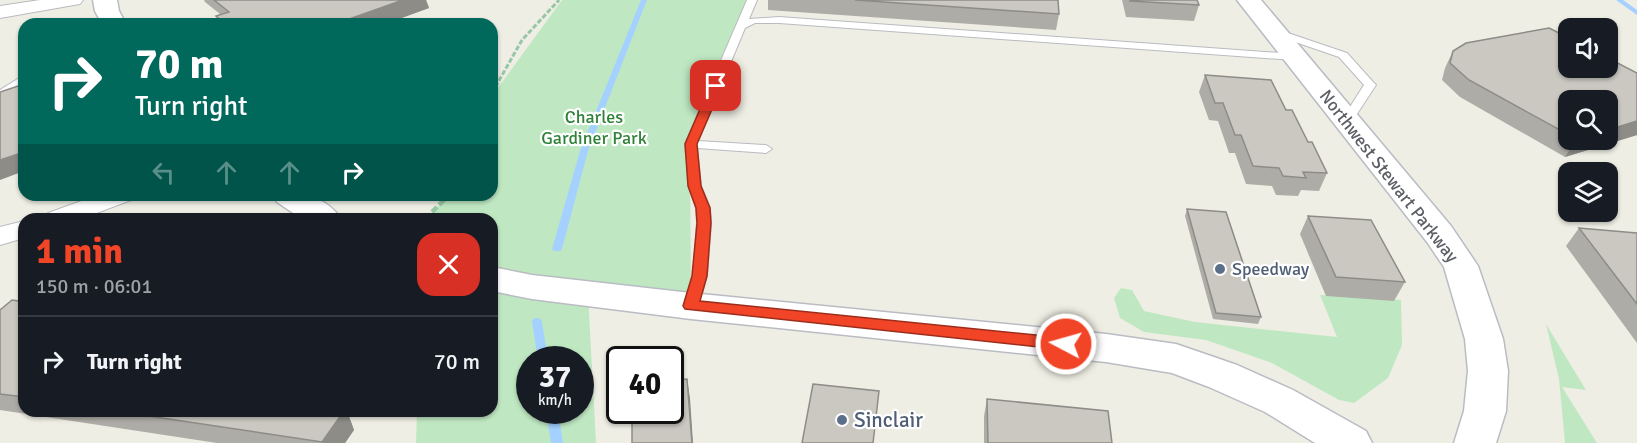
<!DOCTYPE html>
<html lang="en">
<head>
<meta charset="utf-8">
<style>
	body { margin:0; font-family:Signika,sans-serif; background:#242831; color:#f1f3f6; height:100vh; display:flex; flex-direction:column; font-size:22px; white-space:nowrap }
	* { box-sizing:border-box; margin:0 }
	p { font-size:20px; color:#9ea1a6 }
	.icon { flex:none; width:33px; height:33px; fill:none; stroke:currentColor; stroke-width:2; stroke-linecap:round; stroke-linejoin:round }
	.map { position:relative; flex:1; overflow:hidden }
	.side { position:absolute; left:18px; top:213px; width:480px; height:204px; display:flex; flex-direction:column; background:#171b24; border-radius:18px; box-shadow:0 2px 4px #0004 }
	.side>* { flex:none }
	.top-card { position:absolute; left:18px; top:18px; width:480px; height:183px; border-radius:18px; box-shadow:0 2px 4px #0004; background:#00695c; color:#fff; overflow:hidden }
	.tools { position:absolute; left:1558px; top:18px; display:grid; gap:12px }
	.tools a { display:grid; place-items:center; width:60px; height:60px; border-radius:12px; background:#171b24; box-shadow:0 2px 4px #0004; font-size:30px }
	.speed { position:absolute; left:516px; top:346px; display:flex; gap:12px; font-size:30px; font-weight:700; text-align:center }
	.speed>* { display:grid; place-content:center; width:78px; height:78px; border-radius:50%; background:#171b24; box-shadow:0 2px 4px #0004; line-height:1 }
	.speed small { font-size:15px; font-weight:400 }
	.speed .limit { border:3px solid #111; border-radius:9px; background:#fff; color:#111 }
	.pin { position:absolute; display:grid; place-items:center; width:51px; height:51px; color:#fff; margin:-26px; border-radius:12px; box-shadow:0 3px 9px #0006 }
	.me { position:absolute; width:66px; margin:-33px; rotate:276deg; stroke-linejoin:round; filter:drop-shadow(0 0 4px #0008) }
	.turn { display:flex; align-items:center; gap:21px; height:126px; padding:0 18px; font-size:27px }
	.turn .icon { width:78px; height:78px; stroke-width:2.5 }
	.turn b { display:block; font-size:42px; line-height:51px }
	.lanes { display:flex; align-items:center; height:57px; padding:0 18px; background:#0003; justify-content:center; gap:30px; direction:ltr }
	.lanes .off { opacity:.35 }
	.round { display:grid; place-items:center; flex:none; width:63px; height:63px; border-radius:18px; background:#242831 }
	.head { display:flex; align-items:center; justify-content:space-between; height:102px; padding:0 18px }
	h1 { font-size:36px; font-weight:700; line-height:45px; color:#f24528 }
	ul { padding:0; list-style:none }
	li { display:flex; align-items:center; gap:18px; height:90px; padding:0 18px; border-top:2px solid #363941 }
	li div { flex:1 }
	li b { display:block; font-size:22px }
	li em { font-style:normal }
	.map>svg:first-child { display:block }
	.green { fill:#bfe8c2; fill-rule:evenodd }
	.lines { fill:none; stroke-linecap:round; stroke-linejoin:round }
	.stream { fill:#a4d1ff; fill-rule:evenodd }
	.lane-casing { stroke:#b9bbc1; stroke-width:2 }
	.street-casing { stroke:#b9bbc1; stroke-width:2 }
	.secondary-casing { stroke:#b9bcc3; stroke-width:3 }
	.path-far1 { stroke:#97c7a7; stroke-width:3; stroke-dasharray:5 2; stroke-linecap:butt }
	.path { stroke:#97c7a7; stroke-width:4.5; stroke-dasharray:7 3; stroke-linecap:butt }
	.lane { fill:#fff; fill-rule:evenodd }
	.street { fill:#fff; fill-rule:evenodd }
	.secondary { fill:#fff; fill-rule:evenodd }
	.wall { fill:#aeaca6; fill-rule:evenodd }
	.shaded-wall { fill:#8d8c87 }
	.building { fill:#cac8c1; stroke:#8d8c87; stroke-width:1.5 }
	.route { fill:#f24528; stroke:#9d2d1a; stroke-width:1.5 }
	.service-dot { fill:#5c6f8a; stroke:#fff; stroke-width:2 }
	.labels { text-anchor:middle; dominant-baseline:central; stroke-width:4.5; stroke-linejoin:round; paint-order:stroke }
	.park-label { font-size:18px; fill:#308239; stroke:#fff }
	.street-label { font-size:18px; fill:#5c5f65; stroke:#fff }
	.service-label { font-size:18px; fill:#4e5e75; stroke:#fff; text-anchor:start }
	.near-service-label { font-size:21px; fill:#4e5e75; stroke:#fff; text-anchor:start }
</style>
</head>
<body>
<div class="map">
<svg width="1637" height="443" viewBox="0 0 1637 443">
	<rect width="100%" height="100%" fill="#efeee4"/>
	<!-- green -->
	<path class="green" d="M 562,0 L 757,0 L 690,156 L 691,306 L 588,293 L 596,443 L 416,443 L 417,411 L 492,411 L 492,219 L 425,219 L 449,195 L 492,195 L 492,96 ZM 530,360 L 580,360 L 580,411 L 530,411 Z
		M 1121,288 L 1132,290 L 1144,311 L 1195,322 L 1337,337 L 1320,295 L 1401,300 L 1402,345 L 1388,378 L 1354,403 L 1339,400 L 1272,363 L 1206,340 L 1144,332 L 1120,318 L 1114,298 Z
		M 1546,324 L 1586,390 L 1562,387 L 1597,443 L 1565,443 L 1559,379 Z"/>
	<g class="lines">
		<!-- stream -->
		<path class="stream" d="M 641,0 L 647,0 L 588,151 L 562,249 L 560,251 L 554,251 L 552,249 L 580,151 Z
			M 1616,0 L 1623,0 L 1637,10 L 1637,15 Z
			M 537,318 L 541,319 L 542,322 L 548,360 L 538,360 L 532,322 L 533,319 Z
			M 546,411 L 558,411 L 563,443 L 551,443 Z"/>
		<defs>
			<path id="lane" d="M 747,0 L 757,0 L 749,19 L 779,17 L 1294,54 L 1299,57 L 1294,60 L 779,23 L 755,23 L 745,28 L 698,141 L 766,145 L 772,149 L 766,153 L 697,148 L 701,186 L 710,208 L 711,223 L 707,276 L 698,306 L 696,310 L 686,310 L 684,306 L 693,276 L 697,223 L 696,208 L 689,186 L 685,144 Z
				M 1276,29 L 1347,53 L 1374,83 L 1376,85 L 1351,123 L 1347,125 L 1341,121 L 1364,85 L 1339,57 L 1272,34 L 1271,32 Z
				M 24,75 L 24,83 L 0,98 L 0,90 Z"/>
			<path id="street" d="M 40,0 L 83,0 L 80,4 L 74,5 L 0,18 L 0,6 Z
				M 98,195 L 134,195 L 131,200 L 81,219 L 44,219 L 48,213 Z
				M 24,221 L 24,238 L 0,245 L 0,227 Z"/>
			<path id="secondary" d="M 93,0 L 117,0 L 119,11 L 126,24 L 102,24 L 95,11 Z
				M 1237,0 L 1261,0 L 1451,226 L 1478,266 L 1503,339 L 1508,371 L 1506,411 L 1496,443 L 1454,443 L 1464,411 L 1468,371 L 1465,339 L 1444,267 L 1427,242 Z
				M 272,195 C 300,195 324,193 341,219 L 302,219 L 277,202 Z
				M 492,267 L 532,275 L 691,293 L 1106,334 L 1176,344 L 1237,365 L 1293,390 L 1366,431 L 1372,443 L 1315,443 L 1265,412 L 1209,387 L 1172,373 L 1106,362 L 691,319 L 532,299 L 492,291 Z"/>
		</defs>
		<!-- lane casing -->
		<use href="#lane" class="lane-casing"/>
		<!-- street casing -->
		<use href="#street" class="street-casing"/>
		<!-- secondary casing -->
		<use href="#secondary" class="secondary-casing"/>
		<!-- path-far1 -->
		<path class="path-far1" d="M 492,93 L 522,40 L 559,0"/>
		<!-- path -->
		<path class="path" d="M 425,219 L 449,195"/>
		<!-- lane -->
		<use href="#lane" class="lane"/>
		<!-- street -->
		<use href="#street" class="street"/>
		<!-- secondary -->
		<use href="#secondary" class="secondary"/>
	</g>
	<!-- wall -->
	<path class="wall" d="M 204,0 L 426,0 L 429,8 L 385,24 L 220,24 L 216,16 L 220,14 L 205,2 Z
		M 768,0 L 1058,0 L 1059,14 L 1056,30 L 768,10 Z
		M 1122,0 L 1197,0 L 1199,5 L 1194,21 L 1126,17 Z
		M 1549,28 L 1569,38 L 1569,68 L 1608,68 L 1608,58 L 1637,73 L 1637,135 L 1565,157 L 1460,97 L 1442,80 L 1445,68 L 1453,51 L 1466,43 ZM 1569,100 L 1608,100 L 1608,140 L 1569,140 Z
		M 1205,75 L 1286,110 L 1308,142 L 1327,173 L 1319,191 L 1301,190 L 1298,196 L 1276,195 L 1272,186 L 1246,184 L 1235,153 L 1229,153 L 1218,121 L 1209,120 L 1199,92 Z
		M 1187,209 L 1261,317 L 1258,324 L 1213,319 L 1185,216 Z
		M 1308,216 L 1405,282 L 1394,301 L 1326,296 L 1300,234 Z
		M 1579,228 L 1637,233 L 1637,343 L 1566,246 Z
		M 24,302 L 24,411 L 347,411 L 354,430 L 345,443 L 217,443 L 0,410 L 0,310 Z
		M 987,399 L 1112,443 L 984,443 L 984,416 Z"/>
	<!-- shaded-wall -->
	<path class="shaded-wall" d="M 403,0 L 426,0 L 429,8 L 385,24 L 335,24 Z
		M 1637,121 L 1637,135 L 1565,157 L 1576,140 L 1608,140 L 1608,130 Z
		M 24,152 L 24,171 L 0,180 L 0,160 Z
		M 687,379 L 690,398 L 693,443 L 692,443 Z
		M 344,411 L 347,411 L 354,430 L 345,443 L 323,443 L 322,442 Z"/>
	<!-- building -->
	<path class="building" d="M 214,0 L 403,0 L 335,24 L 225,24 L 216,16 L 229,12 Z
		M 855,0 L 1058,0 L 1059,14 Z
		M 1130,0 L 1197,0 L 1199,5 L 1130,1 Z
		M 1549,28 L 1569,38 L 1569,68 L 1608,68 L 1608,58 L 1637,73 L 1637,121 L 1608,130 L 1608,100 L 1569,100 L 1569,135 L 1469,80 L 1450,63 L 1453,51 L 1466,43 Z
		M 1205,75 L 1271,80 L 1286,110 L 1292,110 L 1308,142 L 1312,142 L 1327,173 L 1303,172 L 1306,178 L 1283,176 L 1279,168 L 1253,166 L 1241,135 L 1235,135 L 1223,103 L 1215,103 Z
		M 24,84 L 24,152 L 0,160 L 0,92 Z
		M 1187,209 L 1226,212 L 1261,317 L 1216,313 Z
		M 1308,216 L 1371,220 L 1405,282 L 1336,277 Z
		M 1579,228 L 1637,233 L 1637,304 Z
		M 12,300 L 24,302 L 24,397 L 0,394 L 0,310 Z
		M 687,379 L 692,443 L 632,443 L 632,411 L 670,411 L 670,381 Z
		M 813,384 L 879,391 L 873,443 L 802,443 Z
		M 987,399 L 1108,411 L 1112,443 L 988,443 Z
		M 115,411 L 344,411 L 322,442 Z"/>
	<!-- route -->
	<path class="route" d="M 716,82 L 722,86 L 697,144 L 701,186 L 710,208 L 711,223 L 707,276 L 700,301 L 1066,338 L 1072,340 L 1074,344 L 1072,349 L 1066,350 L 685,309 L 683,306 L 692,276 L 697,223 L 696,208 L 688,186 L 685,144 L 710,86 Z"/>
	<!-- markers -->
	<g class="service-dot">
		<circle cx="1220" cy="269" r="6"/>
		<circle cx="842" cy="420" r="6"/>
	</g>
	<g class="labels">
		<!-- park labels -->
		<g class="park-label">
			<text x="594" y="117">Charles<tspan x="594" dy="21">Gardiner Park</tspan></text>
		</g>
		<!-- street labels -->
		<g class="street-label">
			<text transform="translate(1389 176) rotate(52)">Northwest Stewart Parkway</text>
		</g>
		<!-- service labels -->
		<g class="service-label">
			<text x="1232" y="269">Speedway</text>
		</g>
		<!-- near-service labels -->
		<g class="near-service-label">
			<text x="854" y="420">Sinclair</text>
		</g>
	</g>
</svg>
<div class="tools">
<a><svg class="icon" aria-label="sound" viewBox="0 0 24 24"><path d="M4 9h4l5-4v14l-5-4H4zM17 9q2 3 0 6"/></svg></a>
<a><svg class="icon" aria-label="search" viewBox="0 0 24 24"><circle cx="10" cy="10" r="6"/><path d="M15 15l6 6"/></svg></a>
<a><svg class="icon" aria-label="layers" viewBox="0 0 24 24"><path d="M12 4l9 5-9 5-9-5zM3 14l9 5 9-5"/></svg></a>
</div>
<div class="speed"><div>37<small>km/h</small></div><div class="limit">40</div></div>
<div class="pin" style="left:716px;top:86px;background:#d93025"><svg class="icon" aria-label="arrive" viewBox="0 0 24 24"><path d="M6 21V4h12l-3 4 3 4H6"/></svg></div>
<svg class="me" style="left:1066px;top:344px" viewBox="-20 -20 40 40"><circle r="17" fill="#f24528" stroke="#fff" stroke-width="3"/><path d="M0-11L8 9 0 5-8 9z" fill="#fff"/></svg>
<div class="top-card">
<div class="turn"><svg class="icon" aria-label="right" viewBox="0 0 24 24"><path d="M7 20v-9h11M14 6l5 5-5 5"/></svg><div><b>70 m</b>Turn right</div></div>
<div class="lanes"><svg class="icon off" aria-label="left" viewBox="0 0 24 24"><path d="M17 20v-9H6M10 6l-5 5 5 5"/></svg><svg class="icon off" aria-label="ahead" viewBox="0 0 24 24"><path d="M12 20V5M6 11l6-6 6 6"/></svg><svg class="icon off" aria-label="ahead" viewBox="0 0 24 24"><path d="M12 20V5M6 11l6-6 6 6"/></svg><svg class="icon" aria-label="right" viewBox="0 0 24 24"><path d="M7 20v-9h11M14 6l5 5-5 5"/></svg></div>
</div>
<section class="side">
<div class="head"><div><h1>1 min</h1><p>150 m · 06:01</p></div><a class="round" style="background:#d93025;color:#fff"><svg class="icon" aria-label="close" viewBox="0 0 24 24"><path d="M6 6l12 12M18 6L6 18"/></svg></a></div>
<ul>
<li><svg class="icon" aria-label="right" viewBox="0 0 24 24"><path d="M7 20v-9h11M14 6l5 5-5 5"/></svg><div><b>Turn right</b></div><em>70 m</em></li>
</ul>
</section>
</div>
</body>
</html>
